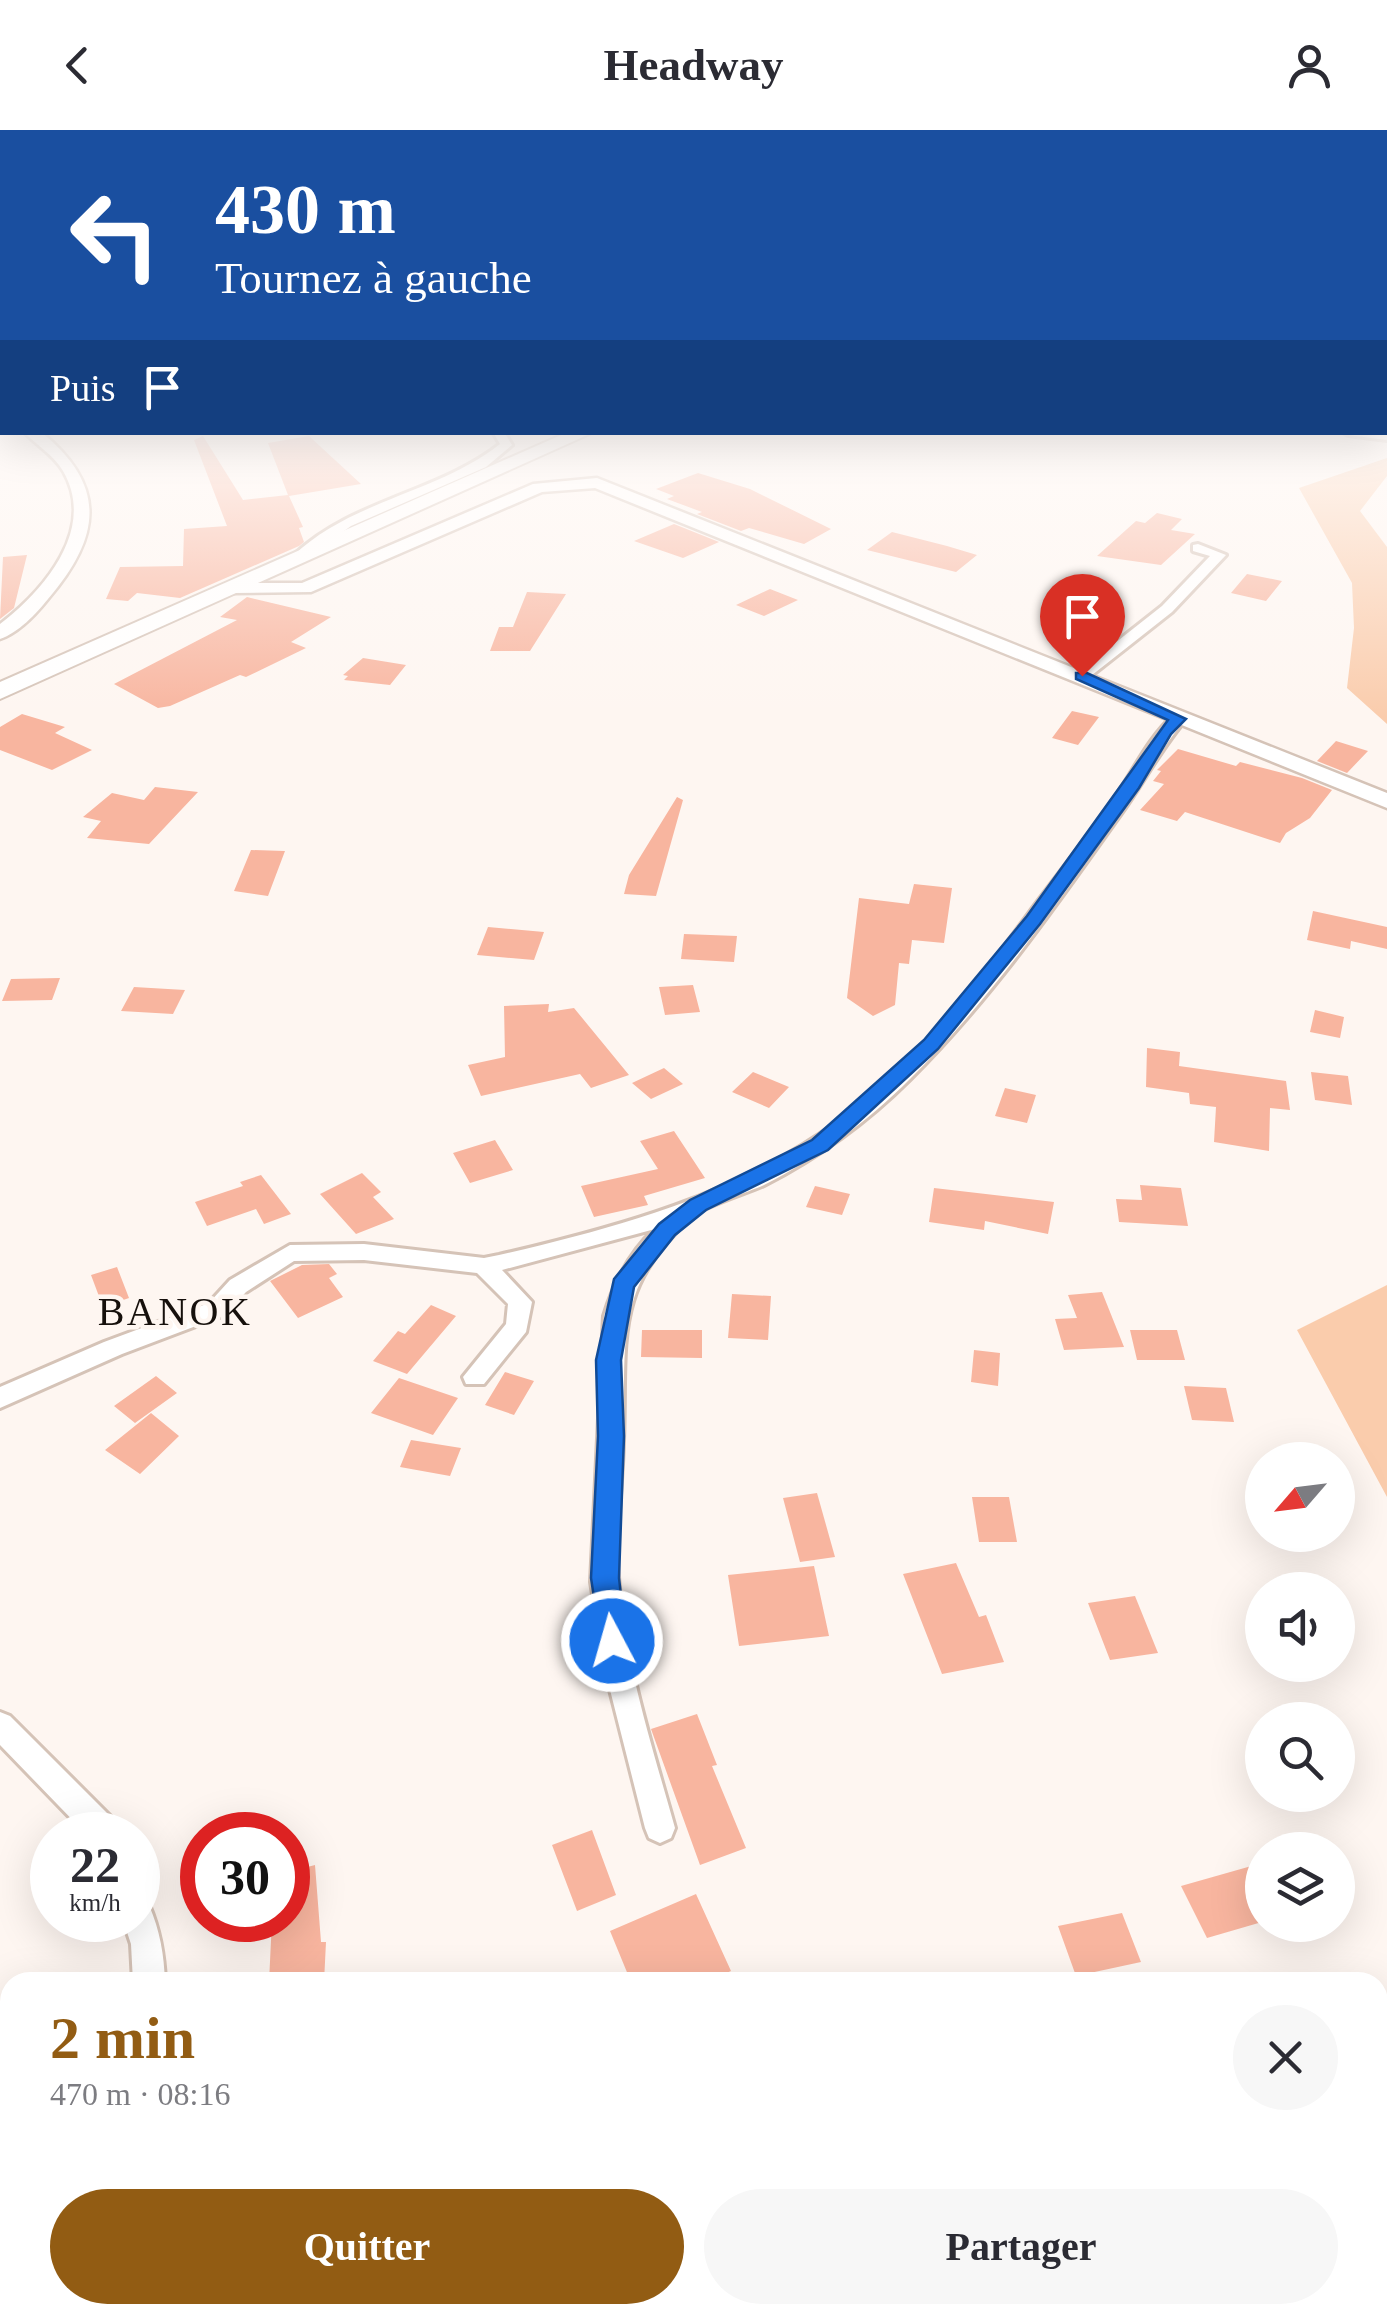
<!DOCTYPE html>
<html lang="fr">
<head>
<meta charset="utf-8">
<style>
	body { margin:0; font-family:"Times New Roman",serif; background:#f7f7f7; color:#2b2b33; height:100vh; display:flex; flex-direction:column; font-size:38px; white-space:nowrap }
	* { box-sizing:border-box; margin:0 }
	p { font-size:32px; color:#7c7c81 }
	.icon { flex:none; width:55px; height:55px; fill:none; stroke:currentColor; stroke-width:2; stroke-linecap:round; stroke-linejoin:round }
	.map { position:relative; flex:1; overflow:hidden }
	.side { position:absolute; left:0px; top:1842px; width:1388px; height:352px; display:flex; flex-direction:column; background:#fff; border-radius:30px 30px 0 0; box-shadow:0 10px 40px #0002 }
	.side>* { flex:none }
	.guide { position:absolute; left:0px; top:0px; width:1388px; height:305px; box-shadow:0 10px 40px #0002; background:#1a4fa0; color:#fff; overflow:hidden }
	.needle { width:65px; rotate:242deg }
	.controls { position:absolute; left:1245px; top:1312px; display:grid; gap:20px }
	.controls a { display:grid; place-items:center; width:110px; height:110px; border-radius:50%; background:#fff; box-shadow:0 10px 40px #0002; font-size:50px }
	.speed { position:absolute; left:30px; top:1682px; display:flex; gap:20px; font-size:50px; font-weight:700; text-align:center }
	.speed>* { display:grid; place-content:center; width:130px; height:130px; border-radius:50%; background:#fff; box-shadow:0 10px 40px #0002; line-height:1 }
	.speed small { font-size:25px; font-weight:400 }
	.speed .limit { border:15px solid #d22; background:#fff; color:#111 }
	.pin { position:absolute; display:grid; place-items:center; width:85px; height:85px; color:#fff; margin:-102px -42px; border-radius:50% 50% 50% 0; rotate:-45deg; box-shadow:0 0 10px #0007 }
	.pin .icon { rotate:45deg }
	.me { position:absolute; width:110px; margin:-55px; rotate:354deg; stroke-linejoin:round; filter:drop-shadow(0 0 8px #0008) }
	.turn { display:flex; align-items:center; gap:35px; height:210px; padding:0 50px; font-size:45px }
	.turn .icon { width:130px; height:130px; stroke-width:2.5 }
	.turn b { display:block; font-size:70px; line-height:85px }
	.then { display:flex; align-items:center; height:95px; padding:0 50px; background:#0003; gap:20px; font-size:38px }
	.round { display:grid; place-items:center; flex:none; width:105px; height:105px; border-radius:52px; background:#f7f7f7 }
	.overview { display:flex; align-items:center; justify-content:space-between; height:170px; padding:0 50px }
	h1 { font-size:60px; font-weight:600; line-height:75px; color:#925c13 }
	.button { display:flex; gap:20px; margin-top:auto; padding:20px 50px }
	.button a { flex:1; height:115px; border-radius:60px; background:#925c13; color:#fff; font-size:40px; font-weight:600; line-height:115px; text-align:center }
	.button a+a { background:#f7f7f7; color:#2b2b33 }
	header { display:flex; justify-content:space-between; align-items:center; height:130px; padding:0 50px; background:#fff; font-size:45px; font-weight:600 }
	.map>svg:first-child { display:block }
	.green { fill:#faccac }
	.building { fill:#f8b59f }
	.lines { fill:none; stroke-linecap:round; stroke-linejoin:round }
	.minor-casing { stroke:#d5c3b7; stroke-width:6 }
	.tertiary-casing { stroke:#d5c3b7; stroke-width:5 }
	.trunk-casing { stroke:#d5c3b7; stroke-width:4 }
	.minor { fill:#fff; fill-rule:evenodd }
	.tertiary { fill:#fff; fill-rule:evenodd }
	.trunk { fill:#fff; fill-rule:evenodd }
	.route { fill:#1a73e8; stroke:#114b97; stroke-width:2.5 }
	.labels { text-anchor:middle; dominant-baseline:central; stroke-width:9; stroke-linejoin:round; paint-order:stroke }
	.quarter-label { font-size:40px; letter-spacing:2.5px; fill:#16100c; stroke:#fef6f1 }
</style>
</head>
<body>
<header><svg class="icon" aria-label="back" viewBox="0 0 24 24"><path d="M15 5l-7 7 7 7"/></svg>Headway<svg class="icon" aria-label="person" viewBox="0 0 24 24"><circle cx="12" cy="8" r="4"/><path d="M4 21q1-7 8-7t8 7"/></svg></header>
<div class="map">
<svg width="1387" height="2194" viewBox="0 0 1387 2194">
	<rect width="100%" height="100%" fill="#fef6f1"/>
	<!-- green -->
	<path class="green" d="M 1387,328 L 1387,346 L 1360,381 L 1387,417 L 1387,594 L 1347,558 L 1354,498 L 1352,453 L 1299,358 Z
		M 1387,1155 L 1387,1367 L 1297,1200 Z
		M 1387,2050 L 1387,2194 L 364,2194 L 366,2185 L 1378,2185 L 1378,2052 Z"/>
	<!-- building -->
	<path class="building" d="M 203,306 L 243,370 L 288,365 L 268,313 L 309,306 L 361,354 L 289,366 L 303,397 L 299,398 L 304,412 L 299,416 L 180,468 L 137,463 L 128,471 L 106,469 L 120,437 L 183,436 L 184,399 L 227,396 L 194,310 Z
		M 698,343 L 750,359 L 831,399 L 804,414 L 749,398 L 741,401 L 697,384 L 702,382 L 667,369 L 674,366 L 656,359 Z
		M 1157,383 L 1182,389 L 1171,400 L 1195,404 L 1161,435 L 1097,426 L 1136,391 L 1145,393 Z
		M 674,394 L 719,412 L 683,428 L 634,411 Z
		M 892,402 L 947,416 L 977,425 L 956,442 L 867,420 Z
		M 27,425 L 14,478 L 0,489 L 3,427 Z
		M 1247,444 L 1282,451 L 1266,471 L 1231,463 Z
		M 770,459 L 798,470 L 764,486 L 736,475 Z
		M 527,462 L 566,464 L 530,521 L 490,521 L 499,497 L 513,497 Z
		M 247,467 L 331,487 L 291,512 L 306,518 L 246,547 L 240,545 L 170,576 L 158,578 L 114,554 L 237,490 L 220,487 Z
		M 363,528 L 406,535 L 390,555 L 344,550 L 348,546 L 343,545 Z
		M 1072,581 L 1099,587 L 1078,615 L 1052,608 Z
		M 22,584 L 65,597 L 55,603 L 92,620 L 52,640 L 0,620 L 0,597 Z
		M 1336,611 L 1368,621 L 1347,643 L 1317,631 Z
		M 1178,619 L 1236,636 L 1240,632 L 1302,648 L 1332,660 L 1310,688 L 1286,703 L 1280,713 L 1185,682 L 1177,691 L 1140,680 L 1164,654 L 1153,651 L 1161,641 L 1157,640 Z
		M 155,657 L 198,662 L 149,714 L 87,708 L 101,691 L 83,687 L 112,663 L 144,670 Z
		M 677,667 L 683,670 L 656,766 L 624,764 L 629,745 Z
		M 251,720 L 285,721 L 268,766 L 234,761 Z
		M 914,754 L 952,758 L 944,813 L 912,810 L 909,834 L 899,833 L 895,875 L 873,886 L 847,868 L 859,768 L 909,774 Z
		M 1313,781 L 1387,797 L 1387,819 L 1351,811 L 1350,819 L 1307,810 Z
		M 488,797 L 544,802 L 534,830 L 477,825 Z
		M 684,804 L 737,806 L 734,832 L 681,829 Z
		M 60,848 L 52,870 L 2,871 L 11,849 Z
		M 693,855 L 700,882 L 665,885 L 659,857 Z
		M 134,857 L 185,860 L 173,884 L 121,881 Z
		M 549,874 L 548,882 L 574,878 L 629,945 L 591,958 L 580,944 L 481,966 L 468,935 L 505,927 L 504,876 Z
		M 1315,880 L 1344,887 L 1340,908 L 1310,902 Z
		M 1147,918 L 1180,922 L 1179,936 L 1286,951 L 1290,980 L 1270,978 L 1269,1021 L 1214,1012 L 1216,977 L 1190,974 L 1189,963 L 1146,957 Z
		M 664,938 L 683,954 L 651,969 L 632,953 Z
		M 753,942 L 789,957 L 769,978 L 732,962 Z
		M 1311,942 L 1348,946 L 1352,975 L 1315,970 Z
		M 1005,958 L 1036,965 L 1027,993 L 995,986 Z
		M 674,1001 L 705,1048 L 644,1066 L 648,1075 L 594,1087 L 581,1056 L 658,1039 L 640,1011 Z
		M 495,1010 L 513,1040 L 470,1053 L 453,1023 Z
		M 362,1043 L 381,1062 L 373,1067 L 394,1089 L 356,1104 L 320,1064 Z
		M 261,1045 L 291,1084 L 264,1094 L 256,1079 L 207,1096 L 195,1072 L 243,1056 L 240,1052 Z
		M 1140,1055 L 1181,1058 L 1188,1096 L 1119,1092 L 1116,1069 L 1142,1070 Z
		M 815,1056 L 850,1064 L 842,1085 L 806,1077 Z
		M 934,1058 L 1054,1072 L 1048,1104 L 985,1091 L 984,1100 L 929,1092 Z
		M 329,1134 L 337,1144 L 329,1148 L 343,1167 L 298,1188 L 270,1151 L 302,1135 Z
		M 117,1137 L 129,1168 L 103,1177 L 91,1145 Z
		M 1102,1162 L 1124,1217 L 1064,1220 L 1055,1189 L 1077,1188 L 1068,1165 Z
		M 732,1164 L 771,1166 L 768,1210 L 728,1208 Z
		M 431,1175 L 456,1186 L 407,1244 L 373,1231 L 398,1201 L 405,1204 Z
		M 642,1200 L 702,1200 L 702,1228 L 641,1227 Z
		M 1130,1200 L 1177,1200 L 1185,1230 L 1137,1230 Z
		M 974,1220 L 1000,1223 L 998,1256 L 971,1252 Z
		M 505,1242 L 534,1251 L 514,1285 L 485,1275 Z
		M 156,1246 L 177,1263 L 135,1293 L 114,1276 Z
		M 399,1248 L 458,1268 L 433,1305 L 371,1283 Z
		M 1184,1256 L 1226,1258 L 1234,1292 L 1192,1290 Z
		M 151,1283 L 179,1306 L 140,1344 L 105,1320 Z
		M 411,1310 L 461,1318 L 450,1346 L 400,1337 Z
		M 817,1363 L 835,1427 L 800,1432 L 783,1368 Z
		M 972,1367 L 1009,1367 L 1017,1412 L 979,1412 Z
		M 956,1433 L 979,1487 L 986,1485 L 1004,1532 L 942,1544 L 903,1444 Z
		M 814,1436 L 829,1506 L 739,1516 L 728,1445 Z
		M 1135,1466 L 1158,1523 L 1110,1530 L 1088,1473 Z
		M 697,1584 L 717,1635 L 712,1636 L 746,1718 L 700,1735 L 651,1599 Z
		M 592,1700 L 616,1765 L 577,1781 L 552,1715 Z
		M 1262,1733 L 1262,1792 L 1207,1808 L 1181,1756 Z
		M 315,1735 L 321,1812 L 326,1812 L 324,1852 L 269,1852 L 272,1790 L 288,1790 L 288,1742 Z
		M 696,1764 L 731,1841 L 706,1852 L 631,1852 L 610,1801 Z
		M 1122,1783 L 1141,1832 L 1076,1846 L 1058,1796 Z"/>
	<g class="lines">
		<defs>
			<path id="minor" d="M 493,302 L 504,302 L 512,315 L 486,337 L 351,396 L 305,429 L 293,426 C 351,370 438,363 500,314 Z
				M 1343,302 L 1387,304 L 1387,310 L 1348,305 Z
				M 1198,414 L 1226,425 L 1172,482 L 1087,549 L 1077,549 L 1077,543 L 1162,476 L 1210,426 L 1193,421 L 1193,415 Z
				M 1173,586 L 1186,589 C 1161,618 1144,651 1122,682 C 1057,774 990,870 910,949 C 866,993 819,1027 764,1055 C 749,1062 704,1076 694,1085 C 611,1157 627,1212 623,1311 C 622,1357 615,1402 618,1447 C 625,1533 652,1616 675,1698 L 671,1708 L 660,1713 L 649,1708 L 645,1698 L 606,1544 L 591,1452 L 604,1186 C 614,1153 629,1123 655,1099 L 502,1140 L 532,1172 L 526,1202 L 484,1254 L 466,1254 L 463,1247 L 506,1194 L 508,1174 L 477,1143 L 364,1130 L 294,1131 L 246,1162 L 225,1185 L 122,1224 L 0,1278 L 0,1257 L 104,1212 L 209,1173 L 230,1150 L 290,1115 L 364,1114 L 484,1128 L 499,1125 C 616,1098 737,1065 836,993 C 912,938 975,857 1030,782 C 1059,743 1089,706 1116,666 C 1135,639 1148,609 1173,586 Z
				M 0,1582 L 10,1586 L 119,1695 L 123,1705 L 87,1705 L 0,1615 Z
				M 138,1770 L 149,1775 C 160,1801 164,1824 165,1852 L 133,1852 L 131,1814 L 123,1790 L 138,1790 Z"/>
			<path id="tertiary" d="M 24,302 L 41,302 C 108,356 101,407 48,469 C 36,484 18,503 0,509 L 0,494 C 44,460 97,399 63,341 C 54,325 36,315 24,302 Z
				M 597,348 L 1387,663 L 1387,678 L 595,358 L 542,362 L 311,462 L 234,463 L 225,458 L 234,453 L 302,453 L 533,354 Z"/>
			<path id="trunk" d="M 568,302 L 594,302 L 0,569 L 0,552 Z"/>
		</defs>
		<!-- minor casing -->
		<use href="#minor" class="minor-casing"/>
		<!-- tertiary casing -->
		<use href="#tertiary" class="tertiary-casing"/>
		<!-- trunk casing -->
		<use href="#trunk" class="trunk-casing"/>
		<!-- minor -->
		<use href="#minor" class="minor"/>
		<!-- tertiary -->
		<use href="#tertiary" class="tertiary"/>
		<!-- trunk -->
		<use href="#trunk" class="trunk"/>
	</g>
	<!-- sky -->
	<linearGradient id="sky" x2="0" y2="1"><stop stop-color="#99c6ed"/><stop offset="0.48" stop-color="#fffbf9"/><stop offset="1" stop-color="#fffbf9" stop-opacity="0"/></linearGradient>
	<rect width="1387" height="588" fill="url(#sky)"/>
	<!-- route -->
	<path class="route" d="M 1076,543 L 1087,543 L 1186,589 L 1171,604 L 1139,658 L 1040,794 L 938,919 L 828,1020 L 706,1080 L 675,1105 L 634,1157 L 621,1230 L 624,1306 L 619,1448 L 626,1511 L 622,1520 L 612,1523 L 602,1520 L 591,1448 L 598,1306 L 596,1230 L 614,1149 L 659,1094 L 690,1070 L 812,1010 L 924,910 L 1027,786 L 1168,590 L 1076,549 Z"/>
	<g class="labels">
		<!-- quarter labels -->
		<g class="quarter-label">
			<text x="175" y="1181">BANOK</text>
		</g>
	</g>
</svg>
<div class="controls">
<a><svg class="needle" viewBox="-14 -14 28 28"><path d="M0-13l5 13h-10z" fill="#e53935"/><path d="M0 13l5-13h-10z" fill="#7c7c81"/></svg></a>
<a><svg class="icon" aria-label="sound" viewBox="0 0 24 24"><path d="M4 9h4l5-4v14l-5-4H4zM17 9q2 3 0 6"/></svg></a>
<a><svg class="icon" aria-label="search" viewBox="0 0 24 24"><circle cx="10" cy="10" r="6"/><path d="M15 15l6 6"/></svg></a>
<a><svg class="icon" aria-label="layers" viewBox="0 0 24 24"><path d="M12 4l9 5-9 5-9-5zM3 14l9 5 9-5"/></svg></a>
</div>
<div class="speed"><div>22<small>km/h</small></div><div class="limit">30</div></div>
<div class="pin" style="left:1082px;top:546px;background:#d93025"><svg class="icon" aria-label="arrive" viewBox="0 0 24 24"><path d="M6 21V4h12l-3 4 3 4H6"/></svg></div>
<svg class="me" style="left:612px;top:1511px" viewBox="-20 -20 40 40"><circle r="17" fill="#1a73e8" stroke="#fff" stroke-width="3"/><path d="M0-11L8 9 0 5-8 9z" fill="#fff"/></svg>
<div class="guide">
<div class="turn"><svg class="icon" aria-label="left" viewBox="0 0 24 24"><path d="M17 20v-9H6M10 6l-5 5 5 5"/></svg><div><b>430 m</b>Tournez à gauche</div></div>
<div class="then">Puis<svg class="icon" aria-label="arrive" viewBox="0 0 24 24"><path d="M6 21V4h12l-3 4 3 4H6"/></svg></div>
</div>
<section class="side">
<div class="overview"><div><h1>2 min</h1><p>470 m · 08:16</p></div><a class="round"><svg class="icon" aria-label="close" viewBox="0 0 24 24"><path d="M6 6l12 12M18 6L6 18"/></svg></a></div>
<div class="button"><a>Quitter</a><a>Partager</a></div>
</section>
</div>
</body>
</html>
